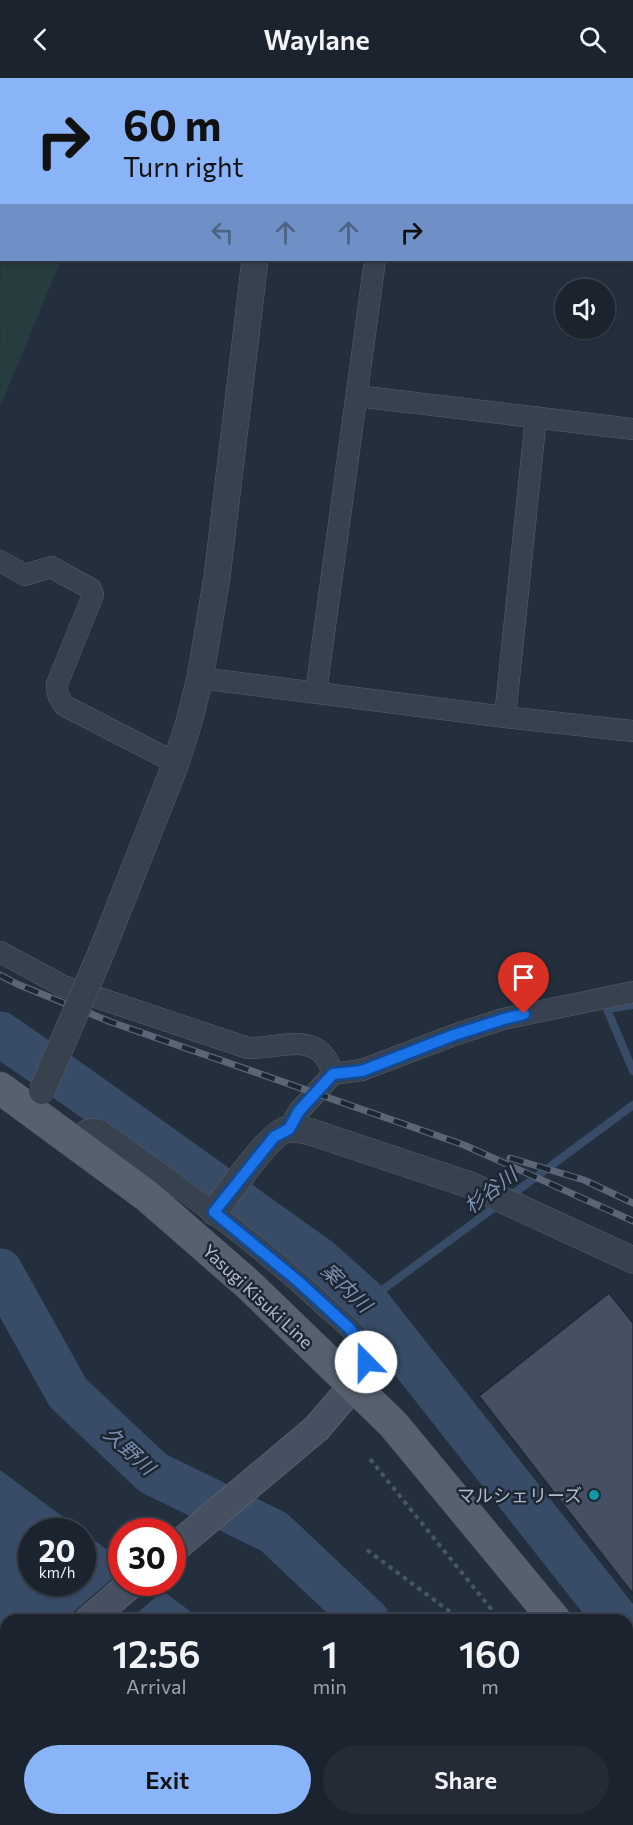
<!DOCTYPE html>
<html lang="en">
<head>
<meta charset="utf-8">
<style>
	body { margin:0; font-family:Commissioner,"Noto Sans JP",sans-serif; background:#242b36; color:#f1f3f6; height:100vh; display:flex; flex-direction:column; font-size:22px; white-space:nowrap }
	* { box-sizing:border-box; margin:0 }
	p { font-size:20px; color:#a0a4aa }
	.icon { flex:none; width:33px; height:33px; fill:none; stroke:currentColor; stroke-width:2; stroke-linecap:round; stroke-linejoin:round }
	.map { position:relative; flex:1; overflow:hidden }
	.sheet { position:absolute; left:0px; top:1536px; width:633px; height:212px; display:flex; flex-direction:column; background:#1b232e; border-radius:18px 18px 0 0; box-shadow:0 2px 4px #0004,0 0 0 2px #39404a }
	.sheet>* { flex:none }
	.hud { position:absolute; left:0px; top:0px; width:633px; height:183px; box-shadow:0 2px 4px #0004,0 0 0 2px #39404a; background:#8ab4f8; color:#111; overflow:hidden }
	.buttons { position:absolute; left:555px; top:201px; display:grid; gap:12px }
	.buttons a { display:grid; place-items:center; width:60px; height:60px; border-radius:50%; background:#1b232e; box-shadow:0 2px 4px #0004,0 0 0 2px #39404a; font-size:30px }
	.speed { position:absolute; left:18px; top:1440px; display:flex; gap:12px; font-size:30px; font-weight:700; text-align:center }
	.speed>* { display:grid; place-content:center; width:78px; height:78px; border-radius:50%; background:#1b232e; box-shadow:0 2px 4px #0004,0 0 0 2px #39404a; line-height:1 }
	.speed small { font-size:15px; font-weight:400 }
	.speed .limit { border:9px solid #d22; background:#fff; color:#111 }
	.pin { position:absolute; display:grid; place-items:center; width:51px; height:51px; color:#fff; margin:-62px -26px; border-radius:50% 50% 50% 0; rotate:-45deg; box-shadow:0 0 6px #0007 }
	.pin .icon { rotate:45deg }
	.me { position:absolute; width:66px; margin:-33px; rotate:338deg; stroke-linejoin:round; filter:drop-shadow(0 0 4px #0008) }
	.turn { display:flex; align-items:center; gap:21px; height:126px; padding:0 24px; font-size:27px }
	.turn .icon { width:78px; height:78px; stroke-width:2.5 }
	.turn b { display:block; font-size:42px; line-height:51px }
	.lanes { display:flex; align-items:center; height:57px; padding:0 24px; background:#0003; justify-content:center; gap:30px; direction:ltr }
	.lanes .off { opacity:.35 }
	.eta { display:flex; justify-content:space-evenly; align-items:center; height:102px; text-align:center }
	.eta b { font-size:36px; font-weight:600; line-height:42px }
	.action { display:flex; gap:12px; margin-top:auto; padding:12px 24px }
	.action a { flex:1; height:69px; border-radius:36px; background:#8ab4f8; color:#111; font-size:24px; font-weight:600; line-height:69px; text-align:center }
	.action a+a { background:#242b36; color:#f1f3f6 }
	header { display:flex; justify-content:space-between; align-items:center; height:78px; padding:0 24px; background:#1b232e; font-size:27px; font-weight:600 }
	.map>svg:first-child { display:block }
	.green { fill:#263c3f }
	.water { fill:#394c67; fill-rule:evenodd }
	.pier { fill:#242f3e }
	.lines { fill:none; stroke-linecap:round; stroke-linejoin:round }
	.stream { stroke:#394c67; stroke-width:8 }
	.river { stroke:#394c67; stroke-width:45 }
	.building { fill:#455162; stroke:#1f2835; stroke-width:1.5 }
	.minor-casing { stroke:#565f6c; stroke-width:22 }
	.tertiary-casing { stroke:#565f6c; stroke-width:27 }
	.secondary-casing { stroke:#565f6c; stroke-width:30 }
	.primary-casing { stroke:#414a57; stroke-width:33 }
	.path { stroke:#44595c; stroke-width:4; stroke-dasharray:4.5 4.5; stroke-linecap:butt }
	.minor { stroke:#38414e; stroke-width:21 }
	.tertiary { stroke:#38414e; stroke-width:26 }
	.secondary { stroke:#465061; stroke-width:28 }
	.primary { stroke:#56606e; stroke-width:32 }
	.rail-casing { stroke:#5a6575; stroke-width:7 }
	.rail { stroke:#1d2633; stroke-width:4.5; stroke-dasharray:14; stroke-linecap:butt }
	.tertiary-bridge-casing { stroke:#565f6c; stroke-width:27; stroke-linecap:butt }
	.tertiary-bridge { stroke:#38414e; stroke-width:26 }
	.route-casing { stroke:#114b97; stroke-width:15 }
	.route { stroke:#1a73e8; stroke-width:10 }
	.culture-dot { fill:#0f9aa8; stroke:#1d2633; stroke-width:2 }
	.labels { text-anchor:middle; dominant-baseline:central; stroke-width:5; stroke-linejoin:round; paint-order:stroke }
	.street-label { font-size:18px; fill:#b4bcc9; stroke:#1d2633 }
	.poi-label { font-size:18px; fill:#b4bcc9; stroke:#1d2633; text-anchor:end }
	.water-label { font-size:20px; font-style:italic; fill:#7c92b1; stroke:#1d2633 }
</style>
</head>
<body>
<header><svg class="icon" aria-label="back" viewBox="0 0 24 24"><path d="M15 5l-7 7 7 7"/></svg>Waylane<svg class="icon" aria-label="search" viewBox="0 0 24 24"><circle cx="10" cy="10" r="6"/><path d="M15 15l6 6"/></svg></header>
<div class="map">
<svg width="633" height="1747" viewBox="0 0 633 1747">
	<rect width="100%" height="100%" fill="#242f3e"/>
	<!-- green -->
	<path class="green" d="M 26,0 L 137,0 L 25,1 Z
		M 1,23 L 2,182 L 61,182 L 0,329 Z"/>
	<!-- water -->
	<path class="water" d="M 0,1392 L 121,1482 L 122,1504 L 152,1505 L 202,1542 L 6,1542 L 6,1726 L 0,1723 ZM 32,1454 L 82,1454 L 82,1504 L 32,1504 Z
		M 30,1742 L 379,1742 L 381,1747 L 39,1747 Z"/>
	<!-- pier -->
	<path class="pier" d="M 121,1493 L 122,1504 L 157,1504 L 165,1511 L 129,1542 L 64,1542 Z
		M 6,1590 L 6,1645 L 0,1650 L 0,1595 Z"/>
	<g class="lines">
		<!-- stream -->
		<path class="stream" d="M 633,927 L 607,931 L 633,993
			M 509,1119 L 633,1027
			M 366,1224 L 499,1126"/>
		<!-- river -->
		<path class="river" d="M 0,956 L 77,1009 L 319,1182 L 366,1224 L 617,1542
			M 0,1193 L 68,1315 L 153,1395 L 274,1454 L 367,1542
			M 541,1742 L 546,1747"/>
	</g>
	<!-- building -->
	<path class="building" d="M 609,1215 L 633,1245 L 633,1516 L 479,1318 Z"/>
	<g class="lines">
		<defs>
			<path id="minor" d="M 399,2 L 399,0
				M 632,142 L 633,142
				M 357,318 L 633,351
				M 0,483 L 25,497 L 51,489 L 91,511 L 93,517 L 57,606 C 56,615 59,621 65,628 L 176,685
				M 200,600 L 505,639 L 633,653
				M 316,614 L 375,182
				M 505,639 L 536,339
				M 0,874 L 63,908 L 248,970 C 271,972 309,955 325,979 C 329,984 331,991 333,996
				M 289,1051 L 299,1033 L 333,996 L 362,992 L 454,957 L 503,941 L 633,914
				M 75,1064 C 83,1054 87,1048 101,1053 C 178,1108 256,1163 325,1228 C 339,1241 361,1256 366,1276 C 369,1288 359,1300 352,1309"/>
			<path id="tertiary" d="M 268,0 L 268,2
				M 103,870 L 176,685 L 189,644 L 200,600 L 217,499 L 255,182
				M 214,1134 C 227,1117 267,1060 283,1053 C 292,1049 302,1052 311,1054 L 470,1107 L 633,1182"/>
			<path id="secondary" d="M 172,1472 L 317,1350 L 352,1309
				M 89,1542 L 133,1504
				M 0,1617 L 6,1612"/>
			<path id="primary" d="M 0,1010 L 147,1118 L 249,1207 L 393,1346 L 555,1542
				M 627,1627 L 633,1633"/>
		</defs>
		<!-- minor casing -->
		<use href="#minor" class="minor-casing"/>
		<!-- tertiary casing -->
		<use href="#tertiary" class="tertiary-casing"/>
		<!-- secondary casing -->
		<use href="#secondary" class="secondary-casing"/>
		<!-- primary casing -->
		<use href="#primary" class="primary-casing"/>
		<!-- path -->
		<path class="path" d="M 370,1381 L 500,1542
			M 367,1472 L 461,1542
			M 627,1682 L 633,1690"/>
		<!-- minor -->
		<use href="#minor" class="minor"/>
		<!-- tertiary -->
		<use href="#tertiary" class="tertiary"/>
		<!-- secondary -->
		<use href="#secondary" class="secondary"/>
		<!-- primary -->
		<use href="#primary" class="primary"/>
		<defs>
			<path id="rail" d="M 0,897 L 17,906 L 111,944 L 464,1067 L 633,1143
				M 510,1080 L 584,1102 L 633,1125"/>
		</defs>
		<!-- rail casing -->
		<use href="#rail" class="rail-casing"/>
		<!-- rail -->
		<use href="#rail" class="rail"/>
		<defs>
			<path id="tertiary-bridge" d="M 42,1013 L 103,870"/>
		</defs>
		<!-- tertiary-bridge casing -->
		<use href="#tertiary-bridge" class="tertiary-bridge-casing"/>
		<!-- tertiary-bridge -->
		<use href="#tertiary-bridge" class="tertiary-bridge"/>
	</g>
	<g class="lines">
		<defs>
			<path id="route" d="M 366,1284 L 364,1270 L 349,1250 L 299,1204 L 214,1134 L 274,1059 L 289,1051 L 299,1033 L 333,996 L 362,993 L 454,957 L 504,941 L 524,936"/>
		</defs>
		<!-- route casing -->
		<use href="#route" class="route-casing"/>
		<!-- route -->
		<use href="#route" class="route"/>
	</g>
	<!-- markers -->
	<circle class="culture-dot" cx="594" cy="1417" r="6"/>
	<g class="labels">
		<!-- street labels -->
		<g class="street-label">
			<text transform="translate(258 1218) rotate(43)">Yasugi Kisuki Line</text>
		</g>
		<!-- poi labels -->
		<g class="poi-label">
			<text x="582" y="1417">マルシェリーズ</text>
		</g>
		<!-- water labels -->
		<g class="water-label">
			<text transform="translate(490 1112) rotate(-37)">杉谷川</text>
			<text transform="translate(347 1209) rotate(44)">案内川</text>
			<text transform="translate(130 1372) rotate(42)">久野川</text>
		</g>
	</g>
</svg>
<div class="buttons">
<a><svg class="icon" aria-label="sound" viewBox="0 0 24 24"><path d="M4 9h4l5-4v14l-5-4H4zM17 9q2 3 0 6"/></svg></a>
</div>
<div class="speed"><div>20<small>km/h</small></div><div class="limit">30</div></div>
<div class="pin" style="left:524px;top:936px;background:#d93025"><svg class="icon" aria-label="arrive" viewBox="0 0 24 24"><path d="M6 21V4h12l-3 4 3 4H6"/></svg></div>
<svg class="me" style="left:366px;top:1284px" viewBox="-20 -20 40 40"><circle r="19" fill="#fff"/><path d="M0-13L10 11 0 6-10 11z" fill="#1a73e8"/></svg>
<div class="hud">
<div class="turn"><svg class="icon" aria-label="right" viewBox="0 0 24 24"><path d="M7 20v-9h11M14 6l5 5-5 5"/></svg><div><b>60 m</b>Turn right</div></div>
<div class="lanes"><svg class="icon off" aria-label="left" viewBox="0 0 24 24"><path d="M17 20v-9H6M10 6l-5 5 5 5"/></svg><svg class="icon off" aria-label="ahead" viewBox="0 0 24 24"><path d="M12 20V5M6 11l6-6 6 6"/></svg><svg class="icon off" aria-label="ahead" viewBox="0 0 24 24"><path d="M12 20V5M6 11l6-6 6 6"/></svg><svg class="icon" aria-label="right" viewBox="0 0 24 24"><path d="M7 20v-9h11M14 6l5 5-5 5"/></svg></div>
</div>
<section class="sheet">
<div class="eta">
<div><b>12:56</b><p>Arrival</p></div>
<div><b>1</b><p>min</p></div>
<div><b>160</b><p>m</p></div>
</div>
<div class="action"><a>Exit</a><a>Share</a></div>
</section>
</div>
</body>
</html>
